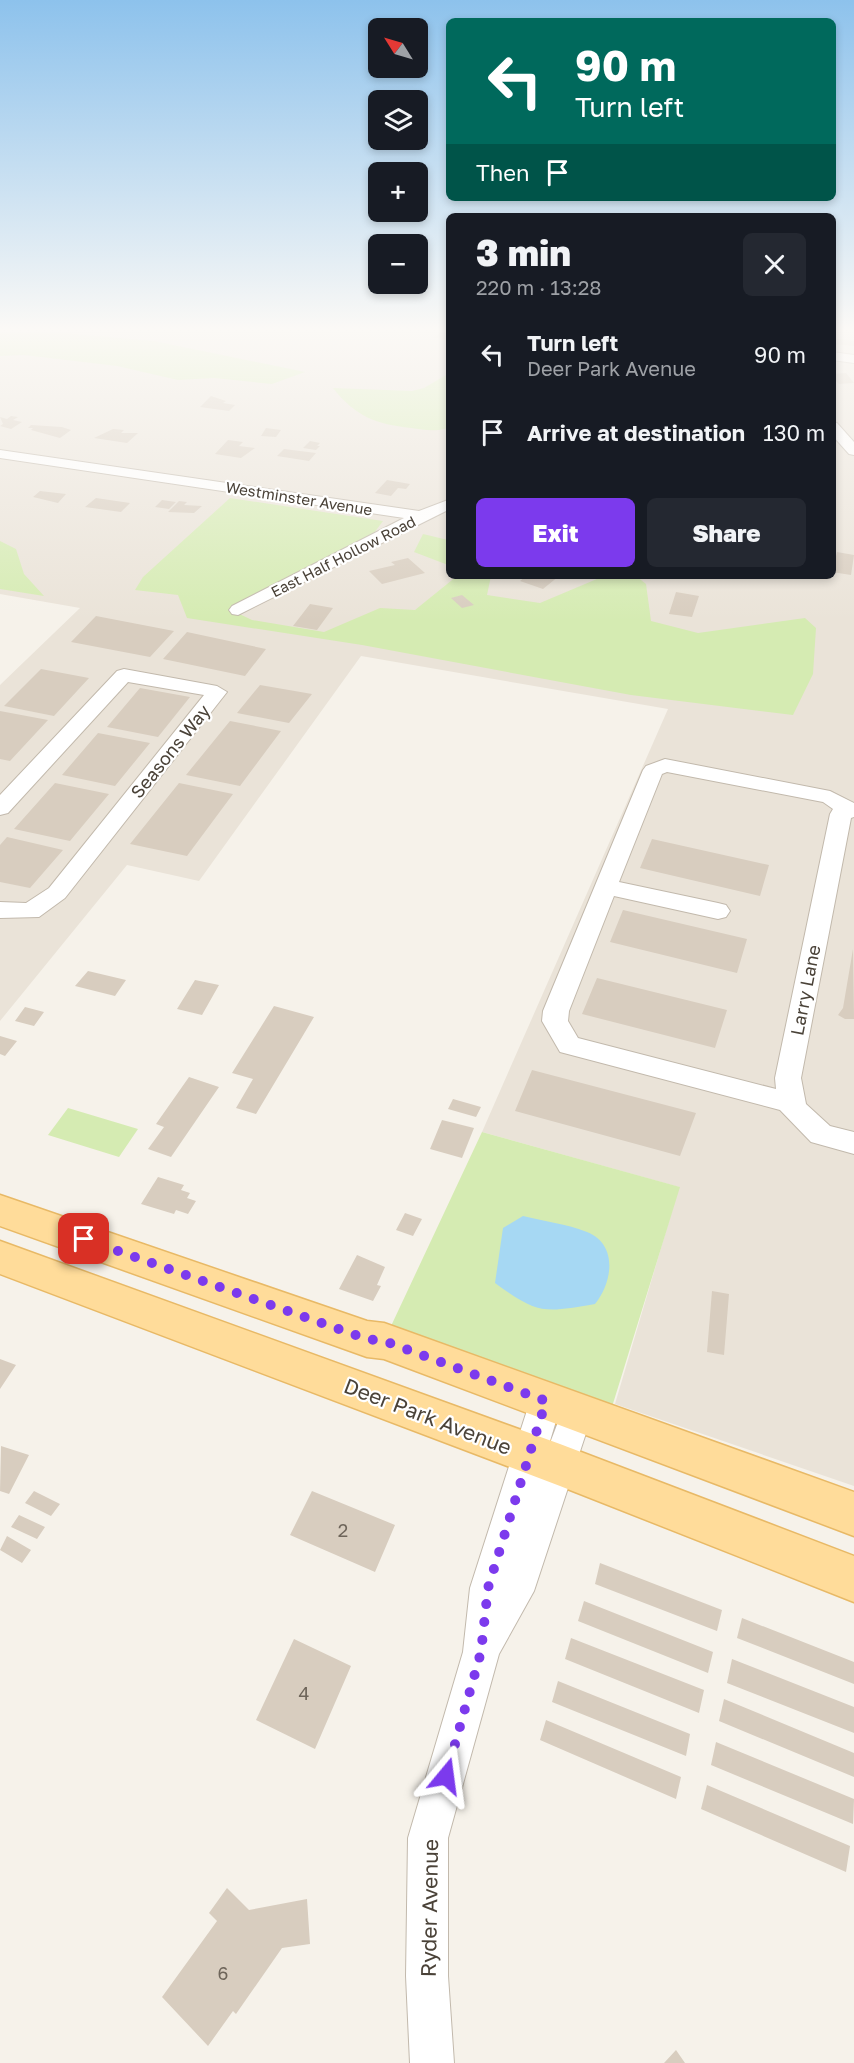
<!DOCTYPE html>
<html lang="en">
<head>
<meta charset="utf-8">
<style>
	body { margin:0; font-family:"Golos Text",sans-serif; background:#242831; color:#f1f3f6; height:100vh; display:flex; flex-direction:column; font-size:22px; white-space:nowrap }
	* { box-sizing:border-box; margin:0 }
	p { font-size:20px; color:#9ea1a6 }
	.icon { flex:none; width:33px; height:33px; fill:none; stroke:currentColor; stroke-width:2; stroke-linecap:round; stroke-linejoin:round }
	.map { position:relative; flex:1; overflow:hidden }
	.details { position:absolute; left:446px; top:213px; width:390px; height:366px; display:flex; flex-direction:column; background:#171b24; border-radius:9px; box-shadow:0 3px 9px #0003 }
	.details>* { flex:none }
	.hud { position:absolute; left:446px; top:18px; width:390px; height:183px; border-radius:9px; box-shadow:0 3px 9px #0003; background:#00695c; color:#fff; overflow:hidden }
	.needle { width:39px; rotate:307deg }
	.buttons { position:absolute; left:368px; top:18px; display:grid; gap:12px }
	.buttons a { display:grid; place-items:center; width:60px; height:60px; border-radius:9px; background:#171b24; box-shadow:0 3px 9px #0003; font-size:30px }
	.pin { position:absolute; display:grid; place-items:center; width:51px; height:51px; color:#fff; margin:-26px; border-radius:12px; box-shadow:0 3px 9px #0006 }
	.me { position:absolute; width:66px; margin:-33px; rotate:16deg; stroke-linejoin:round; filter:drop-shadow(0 0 4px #0008) }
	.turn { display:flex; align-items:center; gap:21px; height:126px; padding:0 30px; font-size:27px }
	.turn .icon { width:78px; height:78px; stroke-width:2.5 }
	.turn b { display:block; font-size:42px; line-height:51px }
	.then { display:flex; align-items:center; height:57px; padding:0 30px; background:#0003; gap:12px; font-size:22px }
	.round { display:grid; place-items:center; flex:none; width:63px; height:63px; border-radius:9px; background:#242831 }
	.summary { display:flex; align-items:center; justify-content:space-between; height:102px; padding:0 30px }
	h1 { font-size:36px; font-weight:800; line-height:45px }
	.button { display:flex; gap:12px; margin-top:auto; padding:12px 30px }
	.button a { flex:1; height:69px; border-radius:9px; background:#7c3aed; color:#fff; font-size:24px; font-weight:800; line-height:69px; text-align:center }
	.button a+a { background:#242831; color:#f1f3f6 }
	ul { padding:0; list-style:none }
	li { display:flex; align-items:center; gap:18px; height:78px; padding:0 30px }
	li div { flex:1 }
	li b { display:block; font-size:22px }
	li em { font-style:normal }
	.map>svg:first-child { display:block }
	.residential { fill:#eae3d8 }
	.green { fill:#d5ebb2 }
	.water { fill:#a6d8f3 }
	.building { fill:#d8cdbf }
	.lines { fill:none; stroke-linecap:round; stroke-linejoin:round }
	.minor-casing { stroke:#c2b9ac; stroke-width:2 }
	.major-casing { stroke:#e8b966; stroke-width:3 }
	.minor { fill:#fff; fill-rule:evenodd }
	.major { fill:#ffdc9a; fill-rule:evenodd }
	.route { stroke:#7c3aed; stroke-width:10; stroke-dasharray:0 18 }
	.labels { text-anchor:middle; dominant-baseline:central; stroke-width:4.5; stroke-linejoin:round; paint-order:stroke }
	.far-street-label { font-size:15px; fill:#4a4238; stroke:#fff }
	.street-label { font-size:18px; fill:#4a4238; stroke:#fff }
	.near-number-label { font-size:18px; fill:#6e655a }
	.near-street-label { font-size:21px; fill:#4a4238; stroke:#fff }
</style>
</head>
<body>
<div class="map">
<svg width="854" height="2063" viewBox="0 0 854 2063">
	<rect width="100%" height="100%" fill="#f6f2ea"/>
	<!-- residential -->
	<path class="residential" d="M 0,332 L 448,332 L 448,576 L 832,576 L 833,332 L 854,332 L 854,1486 L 615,1404 L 679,1187 L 482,1132 L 668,709 L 361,656 L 199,881 L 127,865 L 0,1021 L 0,685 L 80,608 L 0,594 Z"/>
	<!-- green -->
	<path class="green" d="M 0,332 L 52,332 L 154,341 L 305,372 L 272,384 L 214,378 L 178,380 L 117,366 L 24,355 L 0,356 Z
		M 446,375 L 448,377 L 448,428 C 435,432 424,430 411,428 C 376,424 356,417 333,388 L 412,391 L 424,388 Z
		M 230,498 L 383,521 L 374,533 L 231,610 L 252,620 L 324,632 L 380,608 L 415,610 L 457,576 L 491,576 L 487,595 L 540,603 L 604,576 L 636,576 L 646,584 L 651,621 L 698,633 L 805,618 L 816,628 L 813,674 L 793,715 L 631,695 L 362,645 L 187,618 L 178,595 L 135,590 L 143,577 Z
		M 423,534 L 448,540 L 448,565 L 414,552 Z
		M 0,541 L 16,549 L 24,574 L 44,596 L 0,589 Z
		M 68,1108 L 138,1129 L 119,1157 L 48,1135 Z
		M 482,1132 L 680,1187 L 607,1423 L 384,1341 Z"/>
	<!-- water -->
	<path class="water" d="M 523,1216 C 543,1221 567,1224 587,1232 C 619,1245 612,1283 595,1304 C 543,1313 538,1314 495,1283 L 503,1228 Z"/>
	<!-- building -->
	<path class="building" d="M 440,332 L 448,332 L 448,339 L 434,338 Z
		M 832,338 L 854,341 L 854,346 L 832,344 Z
		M 846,373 L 854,383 L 839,384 L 832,377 L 832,374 Z
		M 211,396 L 226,401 L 223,403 L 235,405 L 229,411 L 200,407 Z
		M 11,416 L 18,417 L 13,420 L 22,422 L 11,429 L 0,426 L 3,424 L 0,417 L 7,419 Z
		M 31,425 L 62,427 L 71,430 L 60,438 L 31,430 L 33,428 L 28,428 Z
		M 266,428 L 281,430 L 276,437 L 261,436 Z
		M 113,429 L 124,430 L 121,433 L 138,433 L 127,443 L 94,438 Z
		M 228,440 L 243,442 L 239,446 L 255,448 L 241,458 L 215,454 Z
		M 310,441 L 320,443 L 317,446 L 320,446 L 316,450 L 303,448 Z
		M 284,449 L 316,453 L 309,461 L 277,456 Z
		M 387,480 L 410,484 L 406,489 L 398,488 L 391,496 L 375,493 Z
		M 40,491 L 66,494 L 58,503 L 33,497 Z
		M 96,498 L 130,503 L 121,512 L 85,507 Z
		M 162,500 L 176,502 L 169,509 L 155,507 Z
		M 179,501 L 187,502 L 184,505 L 202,506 L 194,513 L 168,512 Z
		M 837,552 L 854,555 L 851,575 L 832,572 Z
		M 408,558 L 425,573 L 382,584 L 369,571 L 395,565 L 391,562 Z
		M 526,576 L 559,576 L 543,589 L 520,581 Z
		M 676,592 L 699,596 L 692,617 L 669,614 Z
		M 462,595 L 474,605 L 462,608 L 451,598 Z
		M 310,604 L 333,608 L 317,630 L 293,626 Z
		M 96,616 L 174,631 L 150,657 L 71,642 Z
		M 187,632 L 266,649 L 245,676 L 163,659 Z
		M 41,669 L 89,678 L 54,716 L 4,706 Z
		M 260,685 L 312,694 L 289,723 L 237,713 Z
		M 140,688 L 190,697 L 158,737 L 107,727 Z
		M 0,711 L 48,720 L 10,761 L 0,759 Z
		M 230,721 L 281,731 L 240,786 L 186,775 Z
		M 98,733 L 150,743 L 115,786 L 62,775 Z
		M 55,783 L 109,794 L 70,841 L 14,829 Z
		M 179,783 L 233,794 L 187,856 L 130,844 Z
		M 7,837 L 63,850 L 30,888 L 0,882 L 0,845 Z
		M 652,839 L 769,865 L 760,896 L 640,868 Z
		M 623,910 L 747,939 L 737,973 L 610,942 Z
		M 853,949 L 854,1019 L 845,1019 L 838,1015 L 843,1008 Z
		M 88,971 L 126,980 L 115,996 L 75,986 Z
		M 597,978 L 727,1010 L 715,1048 L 582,1014 Z
		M 195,980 L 219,985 L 202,1015 L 177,1009 Z
		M 274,1006 L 314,1017 L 256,1114 L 236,1108 L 253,1079 L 232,1073 Z
		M 25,1007 L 44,1012 L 34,1026 L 15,1021 Z
		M 0,1036 L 17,1041 L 5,1056 L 0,1054 Z
		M 532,1070 L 696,1113 L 680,1156 L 515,1111 Z
		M 189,1077 L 219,1087 L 171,1157 L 148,1149 L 164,1127 L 156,1124 Z
		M 453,1099 L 481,1107 L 476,1117 L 448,1109 Z
		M 442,1120 L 474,1128 L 462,1158 L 430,1149 Z
		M 158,1177 L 184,1185 L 181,1190 L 190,1193 L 187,1198 L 196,1201 L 188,1214 L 176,1210 L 174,1214 L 141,1204 Z
		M 405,1213 L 422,1219 L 413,1236 L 396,1230 Z
		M 357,1255 L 385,1267 L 377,1285 L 381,1286 L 373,1301 L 339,1289 Z
		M 712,1291 L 729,1294 L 724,1355 L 707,1352 Z
		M 0,1359 L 16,1365 L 0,1389 Z
		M 1,1446 L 29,1455 L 9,1494 L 0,1491 Z
		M 34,1491 L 60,1504 L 51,1516 L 25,1503 Z
		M 312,1491 L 395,1525 L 375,1572 L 290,1535 Z
		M 19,1515 L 45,1527 L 37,1539 L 11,1527 Z
		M 7,1536 L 31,1550 L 22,1563 L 0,1550 Z
		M 600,1563 L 722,1610 L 717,1631 L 595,1584 Z
		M 584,1601 L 713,1652 L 708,1673 L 578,1621 Z
		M 742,1618 L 854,1662 L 854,1684 L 737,1638 Z
		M 571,1638 L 704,1690 L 699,1713 L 565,1659 Z
		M 294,1639 L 351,1666 L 315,1749 L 256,1720 Z
		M 732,1659 L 854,1707 L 854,1733 L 727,1683 Z
		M 558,1681 L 690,1734 L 686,1756 L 552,1702 Z
		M 724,1699 L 854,1753 L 854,1777 L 719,1721 Z
		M 546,1720 L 681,1777 L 676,1799 L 540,1740 Z
		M 716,1742 L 854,1799 L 853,1824 L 711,1765 Z
		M 707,1785 L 850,1846 L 846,1872 L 701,1809 Z
		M 227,1888 L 249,1910 L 307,1899 L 310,1944 L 282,1948 L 236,2014 L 233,2011 L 208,2046 L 162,1997 L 217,1921 L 209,1913 Z
		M 676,2050 L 685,2063 L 664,2063 Z"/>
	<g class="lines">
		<defs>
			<path id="minor" d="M 832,352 L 854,355 L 854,363 L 832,360 Z
				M 832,422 L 837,423 L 854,442 L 854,455 L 849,454 L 832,435 Z
				M 0,450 L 419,511 L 448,500 L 448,510 L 238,615 L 232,614 L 229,610 L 232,606 L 404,518 L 0,458 Z
				M 124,669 L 217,686 L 227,692 L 65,898 L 39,917 L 0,918 L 0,902 L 26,903 L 49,888 L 204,695 L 128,682 L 8,813 L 0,815 L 0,795 L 117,671 Z
				M 665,759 L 830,791 L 854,803 L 854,817 L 851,818 L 801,1078 L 806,1104 L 830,1126 L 854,1132 L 854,1154 L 811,1142 L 780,1110 L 560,1052 L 542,1021 L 543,1011 L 643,770 L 646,766 ZM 667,772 L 823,802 L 833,809 L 830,814 L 775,1078 L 776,1089 L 578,1038 L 568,1021 L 569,1011 L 614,896 L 718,919 L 726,917 L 730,911 L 726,905 L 718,903 L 619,882 L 662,774 Z
				M 546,1386 L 557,1390 L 562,1401 L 547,1451 L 566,1401 L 577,1397 L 588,1401 L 593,1412 L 534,1591 L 499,1654 L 448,1838 L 448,1976 L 454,2063 L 410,2063 L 406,1976 L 408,1838 L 463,1652 L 470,1588 L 530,1401 L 535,1390 Z"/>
			<path id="major" d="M 0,1195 L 367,1321 L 384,1323 L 854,1492 L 854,1536 L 384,1359 L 367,1357 L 0,1226 Z
				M 0,1241 L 560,1444 L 854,1556 L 854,1602 L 560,1486 L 0,1274 Z"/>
		</defs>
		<!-- minor casing -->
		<use href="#minor" class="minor-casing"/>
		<!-- major casing -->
		<use href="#major" class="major-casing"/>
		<!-- minor -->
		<use href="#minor" class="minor"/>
		<!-- major -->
		<use href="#major" class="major"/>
	</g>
	<!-- sky -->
	<linearGradient id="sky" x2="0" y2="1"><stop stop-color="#8dc2ec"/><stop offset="0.53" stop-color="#fbf9f6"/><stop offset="1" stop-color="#fbf9f6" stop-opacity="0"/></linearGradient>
	<rect width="854" height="621" fill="url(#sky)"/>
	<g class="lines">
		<!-- route -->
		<path class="route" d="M 84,1239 L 367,1339 L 384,1341 L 546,1401 L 488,1588 L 481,1652 L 446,1776"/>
	</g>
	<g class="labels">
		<!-- far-street labels -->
		<g class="far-street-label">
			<text transform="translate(299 498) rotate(9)">Westminster Avenue</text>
			<text transform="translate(343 556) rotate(-27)">East Half Hollow Road</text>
		</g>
		<!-- street labels -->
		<g class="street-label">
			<text transform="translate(170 751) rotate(-51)">Seasons Way</text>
			<text transform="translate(805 990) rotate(-79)">Larry Lane</text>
		</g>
		<!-- near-number labels -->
		<g class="near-number-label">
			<text x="343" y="1530">2</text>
			<text x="304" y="1693">4</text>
			<text x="223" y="1973">6</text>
		</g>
		<!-- near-street labels -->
		<g class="near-street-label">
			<text transform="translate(428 1416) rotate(21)">Deer Park Avenue</text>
			<text transform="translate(429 1908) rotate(-89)">Ryder Avenue</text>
		</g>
	</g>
</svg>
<div class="buttons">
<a><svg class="needle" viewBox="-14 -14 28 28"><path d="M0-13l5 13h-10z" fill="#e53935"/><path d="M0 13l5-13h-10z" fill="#9ea1a6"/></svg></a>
<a><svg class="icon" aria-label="layers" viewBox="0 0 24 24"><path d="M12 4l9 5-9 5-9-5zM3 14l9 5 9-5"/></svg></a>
<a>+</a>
<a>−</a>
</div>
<div class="pin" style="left:84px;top:1239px;background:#d93025"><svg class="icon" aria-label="arrive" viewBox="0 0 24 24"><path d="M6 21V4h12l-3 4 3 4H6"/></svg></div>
<svg class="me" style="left:446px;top:1776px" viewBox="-20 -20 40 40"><path d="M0-17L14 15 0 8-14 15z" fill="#7c3aed" stroke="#fff" stroke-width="4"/></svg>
<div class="hud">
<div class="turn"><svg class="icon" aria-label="left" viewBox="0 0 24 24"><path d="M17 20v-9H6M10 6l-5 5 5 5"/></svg><div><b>90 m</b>Turn left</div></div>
<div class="then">Then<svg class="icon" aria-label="arrive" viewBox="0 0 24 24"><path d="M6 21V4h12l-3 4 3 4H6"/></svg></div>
</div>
<section class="details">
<div class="summary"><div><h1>3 min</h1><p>220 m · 13:28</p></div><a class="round"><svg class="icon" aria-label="close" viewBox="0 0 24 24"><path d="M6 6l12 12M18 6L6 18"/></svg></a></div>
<ul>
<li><svg class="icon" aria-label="left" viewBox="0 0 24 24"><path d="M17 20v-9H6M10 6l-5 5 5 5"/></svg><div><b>Turn left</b><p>Deer Park Avenue</p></div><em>90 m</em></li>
<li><svg class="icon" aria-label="arrive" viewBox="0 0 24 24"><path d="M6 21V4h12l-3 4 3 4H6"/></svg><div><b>Arrive at destination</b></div><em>130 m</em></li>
</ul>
<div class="button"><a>Exit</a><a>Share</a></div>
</section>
</div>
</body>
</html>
